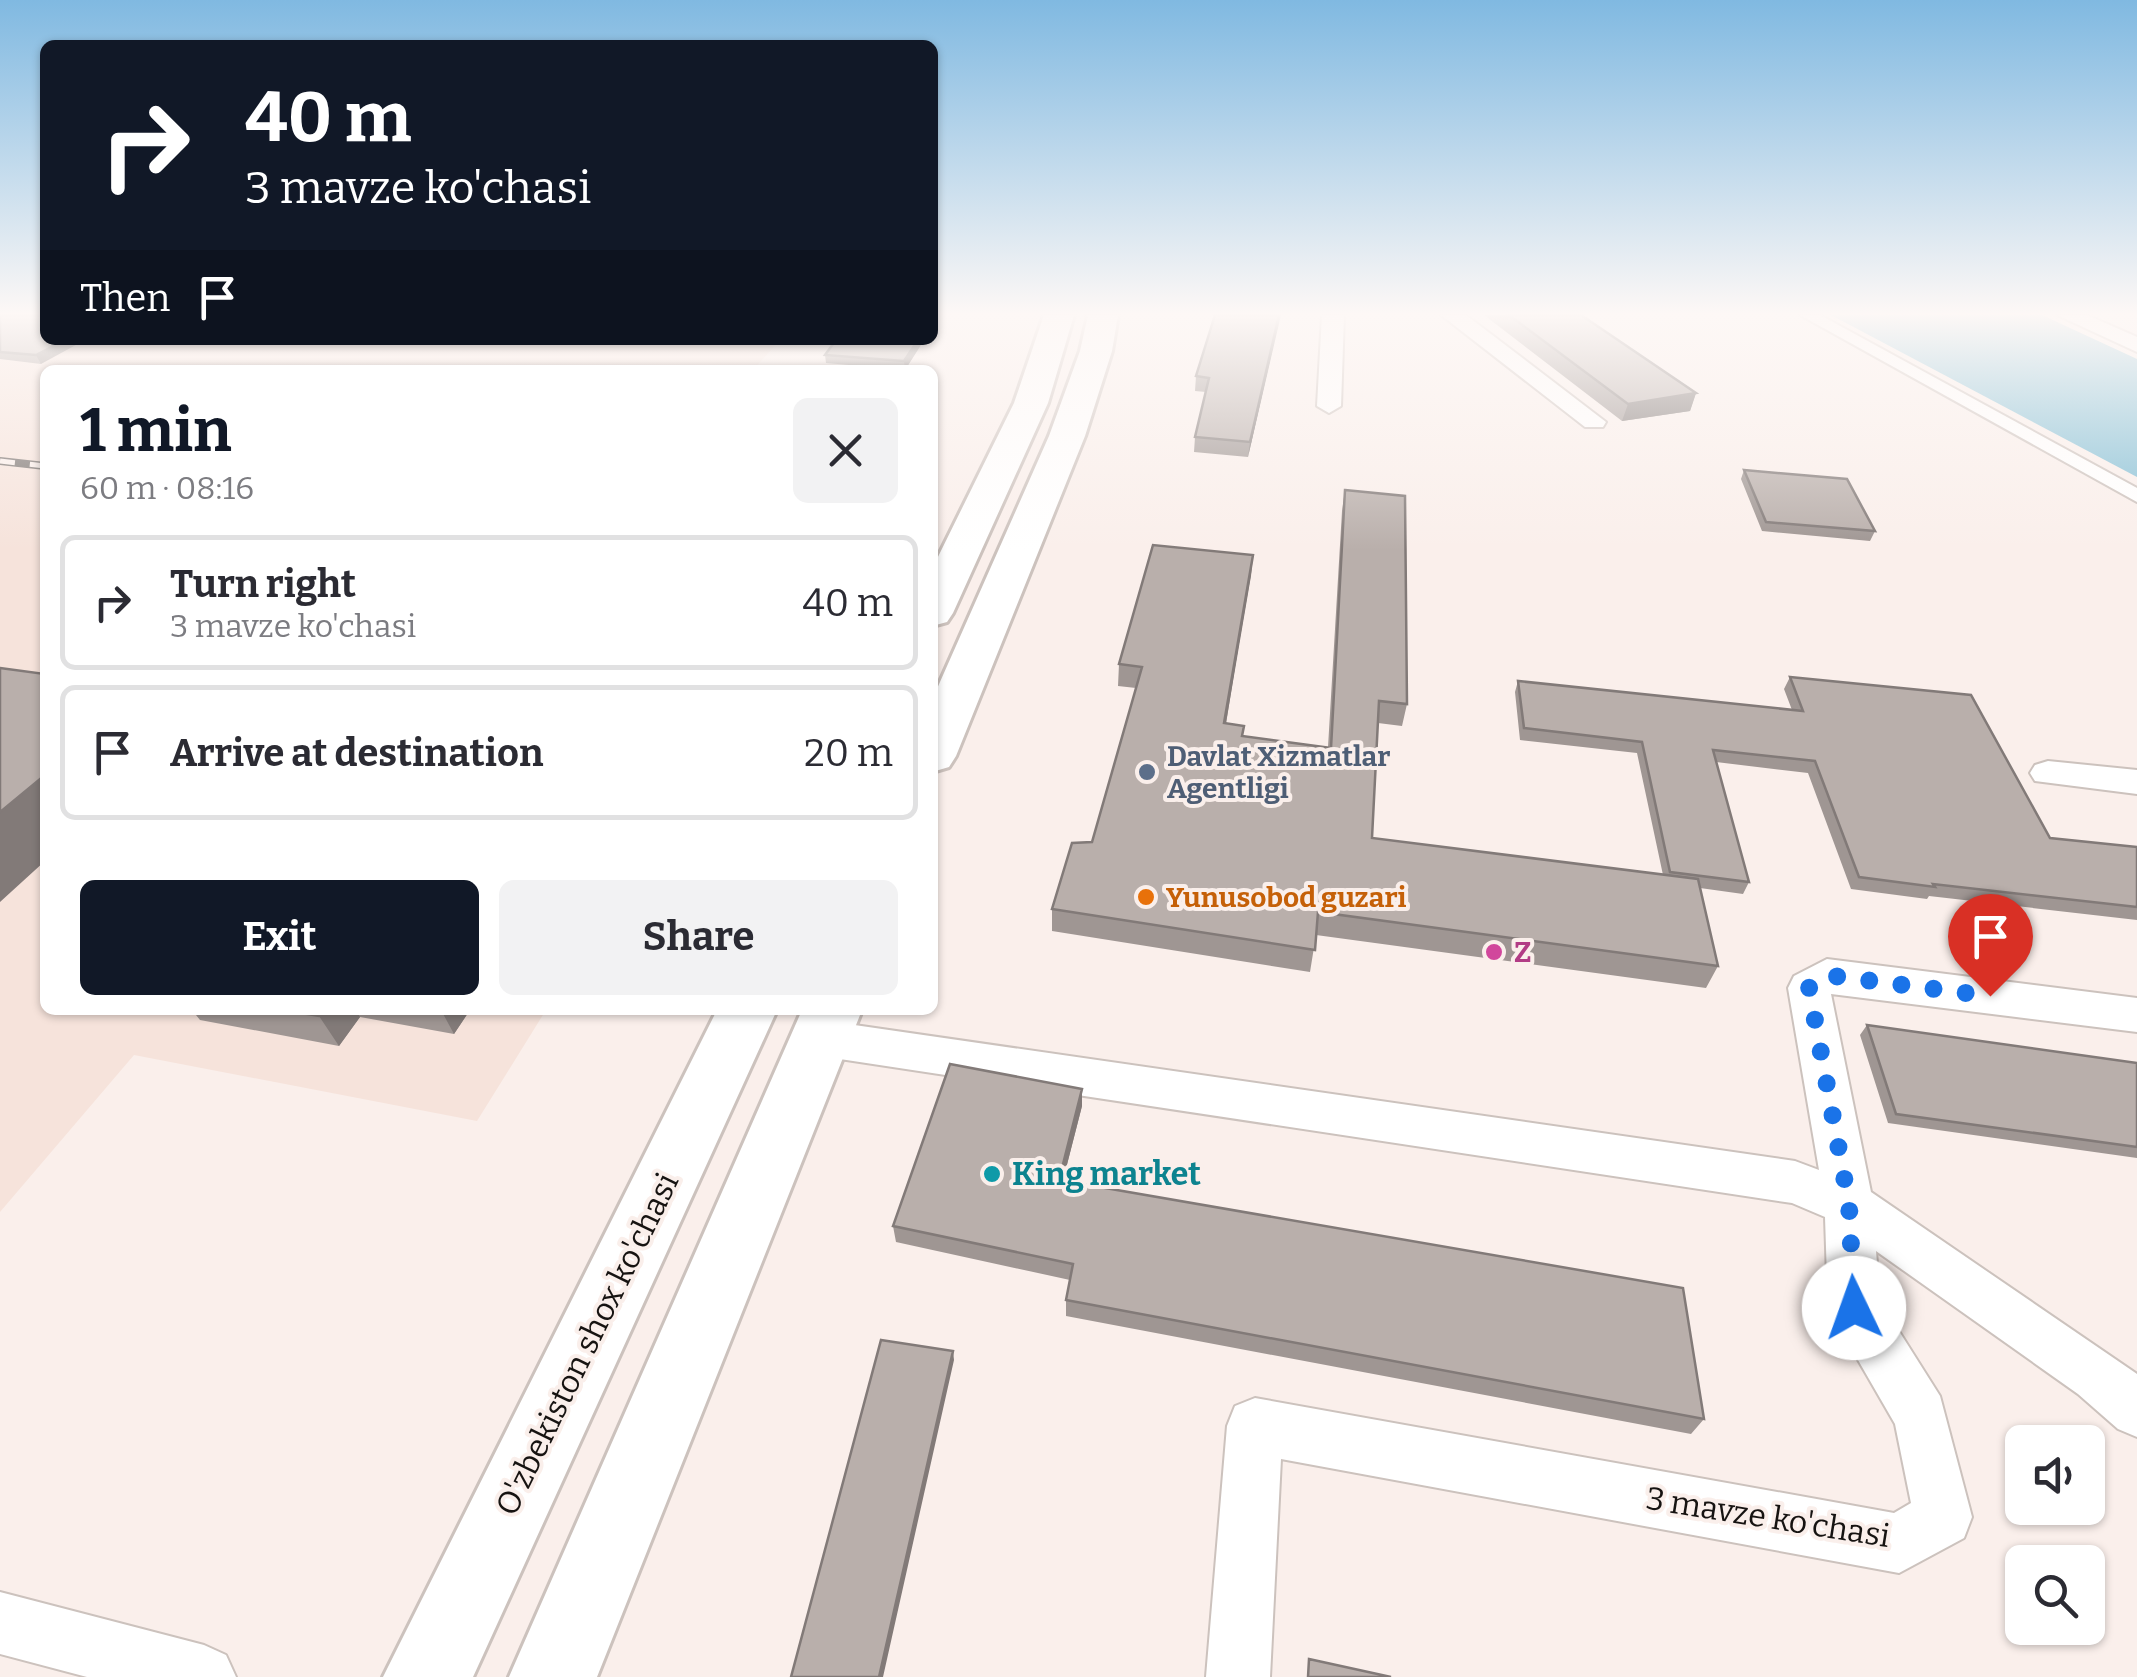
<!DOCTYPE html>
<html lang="en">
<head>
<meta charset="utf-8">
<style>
	body { margin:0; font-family:Bitter,serif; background:#f2f2f3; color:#2b2b33; height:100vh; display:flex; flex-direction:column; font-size:38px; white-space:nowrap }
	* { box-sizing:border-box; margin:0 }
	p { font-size:32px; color:#7c7c81 }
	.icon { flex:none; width:55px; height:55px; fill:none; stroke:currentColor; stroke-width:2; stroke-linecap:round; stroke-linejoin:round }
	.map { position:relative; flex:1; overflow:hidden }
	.side { position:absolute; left:40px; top:365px; width:898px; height:650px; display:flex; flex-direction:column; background:#fff; border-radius:15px; box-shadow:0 2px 8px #0004 }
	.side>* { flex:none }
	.guide { position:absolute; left:40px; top:40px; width:898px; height:305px; border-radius:15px; box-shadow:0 2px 8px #0004; background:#111827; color:#fff; overflow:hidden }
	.buttons { position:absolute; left:2005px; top:1425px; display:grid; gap:20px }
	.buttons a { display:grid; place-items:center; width:100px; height:100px; border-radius:15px; background:#fff; box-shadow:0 2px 8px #0004; font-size:50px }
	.pin { position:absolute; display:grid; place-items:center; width:85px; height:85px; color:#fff; margin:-102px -42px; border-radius:50% 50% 50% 0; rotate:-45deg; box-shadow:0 0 10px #0007 }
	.pin .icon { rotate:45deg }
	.me { position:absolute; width:110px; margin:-55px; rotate:357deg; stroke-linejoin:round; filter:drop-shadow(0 0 8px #0008) }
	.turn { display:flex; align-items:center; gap:35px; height:210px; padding:0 40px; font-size:45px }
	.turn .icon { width:130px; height:130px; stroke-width:2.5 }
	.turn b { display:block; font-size:70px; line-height:85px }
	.then { display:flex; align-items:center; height:95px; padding:0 40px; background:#0003; gap:20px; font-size:38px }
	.round { display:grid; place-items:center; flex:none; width:105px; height:105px; border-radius:15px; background:#f2f2f3 }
	.headline { display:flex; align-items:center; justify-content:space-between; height:170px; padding:0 40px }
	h1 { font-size:60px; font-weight:700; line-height:75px; color:#111827 }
	.cta { display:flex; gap:20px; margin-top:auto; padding:20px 40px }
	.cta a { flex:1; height:115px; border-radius:15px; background:#111827; color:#fff; font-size:40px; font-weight:700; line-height:115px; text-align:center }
	.cta a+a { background:#f2f2f3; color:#2b2b33 }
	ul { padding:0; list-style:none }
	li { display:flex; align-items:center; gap:30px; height:135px; margin:0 20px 15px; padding:0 20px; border:5px solid #e1e1e2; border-radius:15px }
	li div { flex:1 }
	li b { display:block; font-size:38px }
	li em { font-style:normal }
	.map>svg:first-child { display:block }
	.built { fill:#f6e3db }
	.water { fill:#85c0d6 }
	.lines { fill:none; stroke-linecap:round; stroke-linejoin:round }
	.pedestrian-casing { stroke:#ccc2bd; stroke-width:4 }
	.minor-casing { stroke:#ccc2bd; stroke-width:4 }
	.secondary-casing { stroke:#ccc2bd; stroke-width:6 }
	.pedestrian { fill:#fff; fill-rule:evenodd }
	.minor { fill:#fff; fill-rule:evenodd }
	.secondary { fill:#fff; fill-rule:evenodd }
	.rail-casing { stroke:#79726f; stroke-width:8 }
	.rail { stroke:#faefeb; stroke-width:5; stroke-dasharray:15; stroke-linecap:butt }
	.wall { fill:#9f9693 }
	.shaded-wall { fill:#827a78 }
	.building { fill:#b9afab; stroke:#827a78; stroke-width:2.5 }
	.route { stroke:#1a73e8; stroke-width:18; stroke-dasharray:0 32.4 }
	.service-dot { fill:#5c6f8a; stroke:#faefeb; stroke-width:4 }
	.food-dot { fill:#e8710a; stroke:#faefeb; stroke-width:4 }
	.hotel-dot { fill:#d1479c; stroke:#faefeb; stroke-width:4 }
	.culture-dot { fill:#0f9aa8; stroke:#faefeb; stroke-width:4 }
	.labels { text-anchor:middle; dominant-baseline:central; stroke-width:8; stroke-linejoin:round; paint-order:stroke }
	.service-label { font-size:28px; font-weight:bold; fill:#4e5e75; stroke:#faefeb; text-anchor:start }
	.food-label { font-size:28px; font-weight:bold; fill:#c56008; stroke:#faefeb; text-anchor:start }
	.hotel-label { font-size:28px; font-weight:bold; fill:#b23c85; stroke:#faefeb; text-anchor:start }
	.near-culture-label { font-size:32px; font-weight:bold; fill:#0d838f; stroke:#faefeb; text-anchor:start }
	.near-street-label { font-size:32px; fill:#161311; stroke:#faefeb }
</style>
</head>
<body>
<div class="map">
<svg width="2137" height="1677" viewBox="0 0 2137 1677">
	<rect width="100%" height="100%" fill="#faefeb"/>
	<!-- built -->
	<path class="built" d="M 0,315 L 45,340 L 780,340 L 753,370 L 45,370 L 45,1010 L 546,1010 L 477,1121 L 134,1055 L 0,1212 Z"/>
	<!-- water -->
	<path class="water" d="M 1831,315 L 2042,315 L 2137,359 L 2137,477 Z"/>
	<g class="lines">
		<defs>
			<path id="pedestrian" d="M 1800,315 L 1820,315 L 2137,488 L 2137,502 Z"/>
			<path id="minor" d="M 1322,315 L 1344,315 L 1341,406 L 1329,413 L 1317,406 Z
				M 1441,315 L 1466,315 L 1606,422 L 1603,427 L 1585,427 Z
				M 2057,315 L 2087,315 L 2137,337 L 2137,352 Z
				M 2048,761 L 2137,770 L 2137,794 L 2035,781 L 2030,773 L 2035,765 Z
				M 1827,959 L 2137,998 L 2137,1032 L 1831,994 L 1871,1192 L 2137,1374 L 2137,1437 L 2118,1429 L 2078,1394 L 1876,1251 L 1880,1301 L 1940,1396 L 1972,1517 L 1964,1538 L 1899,1573 L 1281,1459 L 1270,1677 L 1206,1677 L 1227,1426 L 1235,1406 L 1255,1398 L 1894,1513 L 1911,1503 L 1895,1424 L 1828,1308 L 1825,1217 L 1792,1203 L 820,1056 L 805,1050 L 798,1038 L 805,1026 L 820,1020 L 1795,1161 L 1819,1170 L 1788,988 L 1794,976 Z
				M 0,1592 L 204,1645 L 226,1655 L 236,1677 L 87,1677 L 0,1654 Z"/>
			<path id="secondary" d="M 1044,315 L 1074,315 L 1048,403 L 953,613 L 947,622 L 932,626 L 932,569 L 1014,403 Z
				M 1088,315 L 1118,315 L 1112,351 L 1085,436 L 956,756 L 949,767 L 932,772 L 932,700 L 1049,436 L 1080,351 Z
				M 717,1010 L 777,1010 L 473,1677 L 383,1677 Z
				M 802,1010 L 862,1010 L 597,1677 L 509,1677 Z"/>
		</defs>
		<!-- pedestrian casing -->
		<use href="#pedestrian" class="pedestrian-casing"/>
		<!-- minor casing -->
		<use href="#minor" class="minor-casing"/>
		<!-- secondary casing -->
		<use href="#secondary" class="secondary-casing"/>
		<!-- pedestrian -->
		<use href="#pedestrian" class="pedestrian"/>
		<!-- minor -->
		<use href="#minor" class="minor"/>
		<!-- secondary -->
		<use href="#secondary" class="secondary"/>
		<defs>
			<path id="rail" d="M 0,461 L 45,466"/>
		</defs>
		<!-- rail casing -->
		<use href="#rail" class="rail-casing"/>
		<!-- rail -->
		<use href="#rail" class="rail"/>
	</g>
	<!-- wall -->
	<path class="wall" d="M 0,315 L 45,315 L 41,364 L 0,359 Z
		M 1484,315 L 1581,315 L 1696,393 L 1690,411 L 1622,421 Z
		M 1280,316 L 1248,457 L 1194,452 L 1195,437 L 1206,392 L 1195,391 L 1196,376 Z
		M 924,340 L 905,370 L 826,363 L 825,355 Z
		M 1744,470 L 1875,531 L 1870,541 L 1762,531 L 1741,479 Z
		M 1345,490 L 1407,704 L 1402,726 L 1378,723 L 1372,838 L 1663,875 L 1637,753 L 1520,740 L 1515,692 L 1518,681 L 1792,710 L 1784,689 L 1790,677 L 2050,838 L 2137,847 L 2137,920 L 1929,896 L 1927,899 L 1851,889 L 1808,773 L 1716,762 L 1749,882 L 1743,894 L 1700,888 L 1718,966 L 1706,988 L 1316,935 L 1310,972 L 1052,931 L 1052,909 L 1092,842 L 1136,688 L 1118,686 L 1119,664 L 1253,555 L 1226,724 L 1242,736 L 1328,747 L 1342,511 Z
		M 192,1010 L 470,1010 L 454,1034 L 360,1017 L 339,1046 L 200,1020 Z
		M 1867,1025 L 2137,1063 L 2137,1158 L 1888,1123 L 1860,1035 Z
		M 1082,1089 L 1082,1106 L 1063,1180 L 1704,1419 L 1691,1434 L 1066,1316 L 1066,1300 L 1070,1280 L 896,1242 L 893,1226 Z"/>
	<!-- shaded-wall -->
	<path class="shaded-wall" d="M 1279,315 L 1281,315 L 1248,457 L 1250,442 Z
		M 65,340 L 85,340 L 41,364 L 36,355 Z
		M 918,340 L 924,340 L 905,370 L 904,361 Z
		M 1696,393 L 1690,411 L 1622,421 L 1628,404 Z
		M 1253,555 L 1251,576 L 1222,746 L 1224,723 Z
		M 45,775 L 45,861 L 0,902 L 0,812 Z
		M 325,1010 L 356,1010 L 360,1017 L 339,1046 L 319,1016 Z
		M 441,1010 L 470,1010 L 454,1034 Z
		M 1082,1089 L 1082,1106 L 1059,1196 L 1059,1180 Z
		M 953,1351 L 954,1360 L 883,1677 L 879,1677 Z"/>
	<!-- building -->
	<path class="building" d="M 0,315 L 45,315 L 45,340 L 65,340 L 36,355 L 0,352 Z
		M 1215,315 L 1279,315 L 1250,442 L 1195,437 L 1209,378 L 1196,376 Z
		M 1509,315 L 1581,315 L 1696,393 L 1628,404 Z
		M 836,340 L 918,340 L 904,361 L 825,355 Z
		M 1744,470 L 1847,479 L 1875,531 L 1766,522 Z
		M 1345,490 L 1405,496 L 1407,704 L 1379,701 L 1372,838 L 1698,879 L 1718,966 L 1318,912 L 1315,950 L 1052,909 L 1072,843 L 1092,842 L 1142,667 L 1119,664 L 1153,545 L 1253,555 L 1224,723 L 1244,726 L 1242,736 L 1331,748 Z
		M 0,668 L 45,674 L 45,775 L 0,812 Z
		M 1790,677 L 1971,695 L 2050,838 L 2137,847 L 2137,907 L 1933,884 L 1935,887 L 1859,877 L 1815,761 L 1713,750 L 1749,882 L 1670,872 L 1642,742 L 1524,728 L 1518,681 L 1803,711 Z
		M 283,1010 L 325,1010 L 319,1016 Z
		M 1867,1025 L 2137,1063 L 2137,1147 L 1896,1114 Z
		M 950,1064 L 1082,1089 L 1059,1180 L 1683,1288 L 1704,1419 L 1066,1300 L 1073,1264 L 893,1226 Z
		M 881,1340 L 953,1351 L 879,1677 L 791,1677 Z
		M 1309,1659 L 1391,1677 L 1308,1677 Z"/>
	<!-- sky -->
	<linearGradient id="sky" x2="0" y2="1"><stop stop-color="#80b9e1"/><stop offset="0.57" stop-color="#fdf8f6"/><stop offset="1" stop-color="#fdf8f6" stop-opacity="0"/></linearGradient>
	<rect width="2137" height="550" fill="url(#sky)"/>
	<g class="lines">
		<!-- route -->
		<path class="route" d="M 1854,1308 L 1849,1204 L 1809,988 L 1826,975 L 1990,996"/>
	</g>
	<!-- markers -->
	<circle class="service-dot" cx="1147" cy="772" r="10"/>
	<circle class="food-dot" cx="1146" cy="897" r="10"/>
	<circle class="hotel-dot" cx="1494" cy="952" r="10"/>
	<circle class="culture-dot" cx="992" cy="1174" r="10"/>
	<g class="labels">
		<!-- service labels -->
		<g class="service-label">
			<text x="1167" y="756">Davlat Xizmatlar<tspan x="1167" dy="32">Agentligi</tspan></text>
		</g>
		<!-- food labels -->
		<g class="food-label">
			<text x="1166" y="897">Yunusobod guzari</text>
		</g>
		<!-- hotel labels -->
		<g class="hotel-label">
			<text x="1514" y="952">Z</text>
		</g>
		<!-- near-culture labels -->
		<g class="near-culture-label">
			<text x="1012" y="1174">King market</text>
		</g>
		<!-- near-street labels -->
		<g class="near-street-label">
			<text transform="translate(587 1344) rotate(-64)">O'zbekiston shox ko'chasi</text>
			<text transform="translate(1768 1517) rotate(9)">3 mavze ko'chasi</text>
		</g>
	</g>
</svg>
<div class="buttons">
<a><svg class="icon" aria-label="sound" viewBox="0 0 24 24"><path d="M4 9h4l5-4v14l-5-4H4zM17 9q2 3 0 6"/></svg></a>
<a><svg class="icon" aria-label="search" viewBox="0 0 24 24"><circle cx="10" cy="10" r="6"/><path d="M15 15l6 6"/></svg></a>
</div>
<div class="pin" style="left:1990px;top:996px;background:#d93025"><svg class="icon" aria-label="arrive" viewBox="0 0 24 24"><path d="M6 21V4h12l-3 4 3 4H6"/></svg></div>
<svg class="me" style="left:1854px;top:1308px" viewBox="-20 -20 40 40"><circle r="19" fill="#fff"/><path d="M0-13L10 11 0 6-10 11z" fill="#1a73e8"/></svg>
<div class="guide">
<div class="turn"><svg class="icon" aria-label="right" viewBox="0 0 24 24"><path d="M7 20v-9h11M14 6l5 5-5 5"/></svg><div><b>40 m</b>3 mavze ko'chasi</div></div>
<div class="then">Then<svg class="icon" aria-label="arrive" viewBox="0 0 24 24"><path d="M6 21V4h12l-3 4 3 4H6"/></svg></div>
</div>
<section class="side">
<div class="headline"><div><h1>1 min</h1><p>60 m · 08:16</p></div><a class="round"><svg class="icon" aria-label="close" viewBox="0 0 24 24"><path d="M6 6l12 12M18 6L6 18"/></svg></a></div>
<ul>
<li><svg class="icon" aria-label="right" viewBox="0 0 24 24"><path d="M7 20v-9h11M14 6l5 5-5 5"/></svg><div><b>Turn right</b><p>3 mavze ko'chasi</p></div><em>40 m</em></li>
<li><svg class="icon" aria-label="arrive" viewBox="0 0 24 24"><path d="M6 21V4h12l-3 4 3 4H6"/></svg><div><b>Arrive at destination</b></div><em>20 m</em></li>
</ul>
<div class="cta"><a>Exit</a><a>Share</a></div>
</section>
</div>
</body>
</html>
